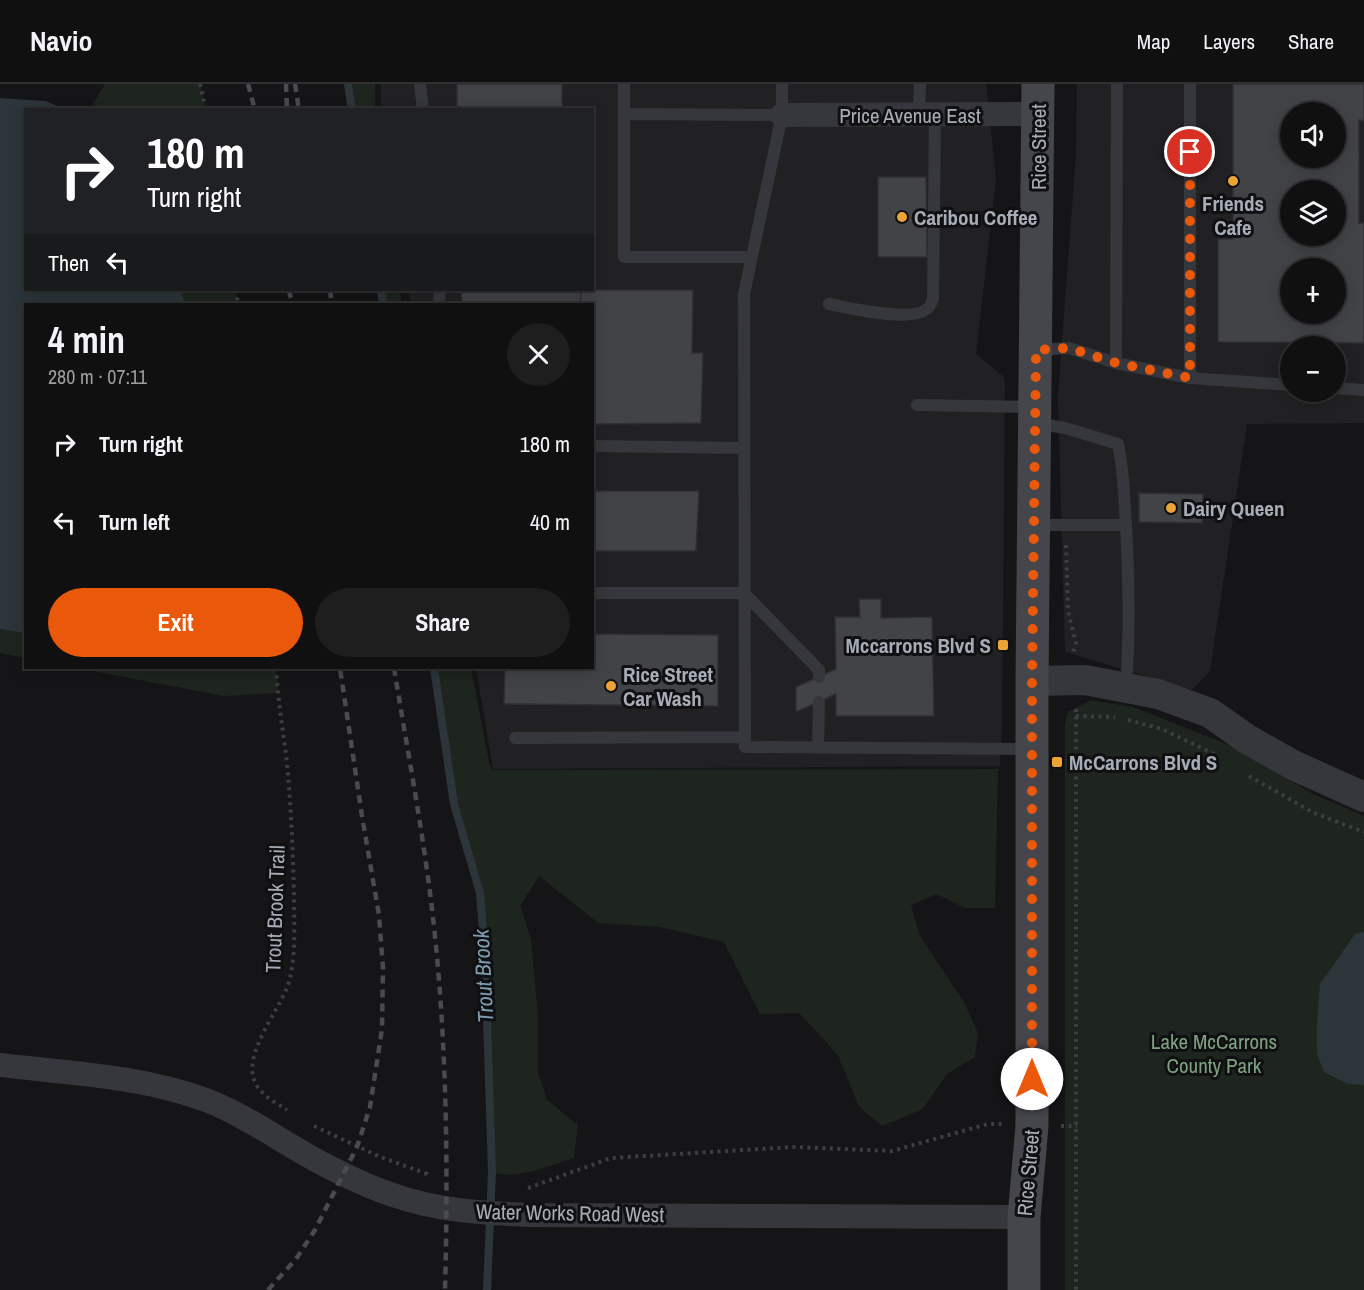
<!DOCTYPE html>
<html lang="en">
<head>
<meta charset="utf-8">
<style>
	body { margin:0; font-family:"Archivo Narrow",sans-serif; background:#1e1e1f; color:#f1f3f6; height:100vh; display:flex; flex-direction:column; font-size:22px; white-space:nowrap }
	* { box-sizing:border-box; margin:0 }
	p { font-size:20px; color:#9c9d9f }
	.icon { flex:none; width:33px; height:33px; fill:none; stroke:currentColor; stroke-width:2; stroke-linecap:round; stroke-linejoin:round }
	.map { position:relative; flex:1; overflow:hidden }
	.drawer { position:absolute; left:24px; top:219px; width:570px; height:366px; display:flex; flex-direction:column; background:#101011; border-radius:0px; box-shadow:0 3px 15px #0003,0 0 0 2px #303031 }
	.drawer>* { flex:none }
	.hud { position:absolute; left:24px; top:24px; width:570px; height:183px; border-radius:0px; box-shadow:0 3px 15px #0003,0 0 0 2px #303031; background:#202124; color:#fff; overflow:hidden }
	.fabs { position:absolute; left:1280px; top:18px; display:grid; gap:12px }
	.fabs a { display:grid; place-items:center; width:66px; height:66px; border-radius:50%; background:#101011; box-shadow:0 3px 15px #0003,0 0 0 2px #303031; font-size:30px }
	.pin { position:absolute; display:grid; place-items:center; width:51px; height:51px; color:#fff; margin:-26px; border:3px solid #fff; border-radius:50%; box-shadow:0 2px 6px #0007 }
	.me { position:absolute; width:66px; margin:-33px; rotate:0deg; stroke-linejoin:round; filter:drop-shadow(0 0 4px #0008) }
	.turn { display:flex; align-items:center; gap:21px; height:126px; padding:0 24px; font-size:27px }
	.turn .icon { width:78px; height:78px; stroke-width:2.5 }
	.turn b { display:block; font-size:42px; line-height:51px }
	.then { display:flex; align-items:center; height:57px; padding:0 24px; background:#0003; gap:12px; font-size:22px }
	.round { display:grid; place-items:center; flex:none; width:63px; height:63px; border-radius:32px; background:#1e1e1f }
	.headline { display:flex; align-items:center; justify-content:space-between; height:102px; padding:0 24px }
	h1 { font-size:36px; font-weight:700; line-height:45px }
	.button { display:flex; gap:12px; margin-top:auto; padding:12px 24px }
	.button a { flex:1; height:69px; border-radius:36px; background:#ea580c; color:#fff; font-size:24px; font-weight:700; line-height:69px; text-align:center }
	.button a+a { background:#1e1e1f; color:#f1f3f6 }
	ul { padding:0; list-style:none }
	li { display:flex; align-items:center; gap:18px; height:78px; padding:0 24px }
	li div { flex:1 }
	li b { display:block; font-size:22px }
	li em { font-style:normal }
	header { display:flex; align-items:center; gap:36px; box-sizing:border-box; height:84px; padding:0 30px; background:#101011; border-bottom:2px solid #303031 }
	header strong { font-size:28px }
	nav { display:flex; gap:33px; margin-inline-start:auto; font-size:21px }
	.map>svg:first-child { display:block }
	.built { fill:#212124; fill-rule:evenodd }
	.green { fill:#1d251e }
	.water { fill:#2b353a }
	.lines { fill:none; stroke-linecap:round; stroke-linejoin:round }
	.stream { stroke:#2b353a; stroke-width:8 }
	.building { fill:#414347; stroke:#2f2f33; stroke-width:1.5; fill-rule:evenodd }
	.path { stroke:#3c3e43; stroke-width:4; stroke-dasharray:3 4.5; stroke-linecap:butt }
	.service { stroke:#36373c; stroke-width:12 }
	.minor { stroke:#36373c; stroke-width:24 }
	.tertiary { stroke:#36373c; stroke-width:30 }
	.secondary { stroke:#44464c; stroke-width:33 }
	.rail { stroke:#494b51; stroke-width:4.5; stroke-dasharray:8 6; stroke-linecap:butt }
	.route { stroke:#ea580c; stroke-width:10; stroke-dasharray:0 18 }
	.poi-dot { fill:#eda437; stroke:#101012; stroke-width:2 }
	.labels { text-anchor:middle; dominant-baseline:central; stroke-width:6; stroke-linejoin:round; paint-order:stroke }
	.street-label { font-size:21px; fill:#a7adb7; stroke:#101012 }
	.poi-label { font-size:21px; font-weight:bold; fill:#a7adb7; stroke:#101012; text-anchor:start }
	.park-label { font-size:21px; fill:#7fa17f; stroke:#101012 }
	.water-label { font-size:22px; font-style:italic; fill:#7f9db1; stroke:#101012 }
</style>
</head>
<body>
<header>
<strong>Navio</strong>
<nav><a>Map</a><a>Layers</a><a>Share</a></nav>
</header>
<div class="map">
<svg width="1364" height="1206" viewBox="0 0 1364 1206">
	<rect width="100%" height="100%" fill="#151517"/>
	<!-- built -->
	<path class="built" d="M 381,0 L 986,0 L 996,95 L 976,270 L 1005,294 L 1002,641 L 1000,682 L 493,685 L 476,584 L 592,584 L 592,220 L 411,220 L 408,206 L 592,206 L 592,26 L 381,26 Z
		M 1077,0 L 1364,0 L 1364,339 L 1247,340 L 1210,587 L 1192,606 L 1065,568 L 1058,312 L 1076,69 ZM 1290,28 L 1335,28 L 1335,74 L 1290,74 ZM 1290,106 L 1335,106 L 1335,152 L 1290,152 ZM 1290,184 L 1335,184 L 1335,230 L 1290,230 ZM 1290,262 L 1335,262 L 1335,308 L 1290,308 Z"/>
	<!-- green -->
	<path class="green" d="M 105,0 L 200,0 L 206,25 L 90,25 Z
		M 347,0 L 375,0 L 375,25 L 351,25 Z
		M 181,206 L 236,206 L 238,220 L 185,220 Z
		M 378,206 L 400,206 L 402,220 L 380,220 Z
		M 0,545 L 25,549 L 25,574 L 0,569 Z
		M 77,584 L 276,584 L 278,609 L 224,612 Z
		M 434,584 L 471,584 L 489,678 L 492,686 L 998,685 L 995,824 L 965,824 L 937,810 L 911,821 L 920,852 L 964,918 L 978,949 L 975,973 L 947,990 L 923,1025 L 882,1042 L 859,1023 L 838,971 L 799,929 L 760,930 L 724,858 L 660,843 L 598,839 L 539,792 L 520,822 L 531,855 L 538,932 L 538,988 L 547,1016 L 578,1041 L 574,1074 C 550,1081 517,1097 492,1088 L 480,809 L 454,720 Z
		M 1091,616 L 1133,623 L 1234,663 L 1313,710 L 1364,732 L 1364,1206 L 1065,1206 L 1065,640 L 1068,628 Z"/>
	<!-- water -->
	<path class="water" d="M 0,14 L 45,17 L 65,25 L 26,26 L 26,206 L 181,206 L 185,220 L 26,220 L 25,549 L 0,545 Z
		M 1364,848 L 1364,1001 L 1348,1000 L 1324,988 L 1317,970 L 1317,939 L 1320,900 L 1355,850 Z"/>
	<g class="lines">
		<!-- stream -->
		<path class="stream" d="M 348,0 L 352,26
			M 381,206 L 383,220
			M 434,584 L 454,720 L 480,809 L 485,874 L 492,1088 L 487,1206"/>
	</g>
	<!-- building -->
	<path class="building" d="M 457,0 L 562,0 L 562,26 L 457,26 Z
		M 1233,0 L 1364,0 L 1364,37 L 1359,36 L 1359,139 L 1364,139 L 1364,259 L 1218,258 L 1218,155 L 1233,155 ZM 1290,28 L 1335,28 L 1335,74 L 1290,74 ZM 1290,106 L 1335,106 L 1335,152 L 1290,152 ZM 1290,184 L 1335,184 L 1335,230 L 1290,230 Z
		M 878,93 L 926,93 L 927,173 L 878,173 Z
		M 461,206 L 581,206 L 580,220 L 462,220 Z
		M 581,206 L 693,206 L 692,269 L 703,269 L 701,339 L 592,340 L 592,220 L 580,220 Z
		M 592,407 L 699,407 L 696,467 L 592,467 Z
		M 1139,409 L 1203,410 L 1202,439 L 1139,438 Z
		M 859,515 L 881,515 L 881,534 L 932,533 L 934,632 L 836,632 L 836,610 L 796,628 L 796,603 L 836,585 L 835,533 L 860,533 Z
		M 592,550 L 718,551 L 718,622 L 504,620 L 505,584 L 592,584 Z"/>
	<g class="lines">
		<!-- path -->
		<path class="path" d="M 200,0 L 206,26
			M 236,206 L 238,220
			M 1066,461 L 1068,527 L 1076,559 L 1073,569
			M 276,584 C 278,616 283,647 287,679 C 291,723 293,767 294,812 C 294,838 296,868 290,894 C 284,924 232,977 261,1007 C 268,1015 278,1020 287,1026
			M 1076,625 L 1076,1206
			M 1076,632 L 1115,633
			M 1128,636 L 1162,645 L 1218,672
			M 1249,692 L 1314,729 L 1364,748
			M 314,1042 L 378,1072 L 427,1090 L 428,1094
			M 1061,1042 L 1077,1042
			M 528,1104 L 611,1074 L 794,1063 L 892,1067 L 988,1040 L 1003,1040"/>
		<!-- service -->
		<path class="service" d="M 420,0 L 423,26
			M 624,0 L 624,173 L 752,173
			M 782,0 L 782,31 L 744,210 L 745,663 L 1030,665
			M 624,30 L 782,31
			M 919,31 L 920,0
			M 439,220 L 440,206
			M 829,220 C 849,224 915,240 929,223 C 930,223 933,215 933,215 L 935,31
			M 1037,266 L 1069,264 L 1116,279 L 1190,294 L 1190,0
			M 1116,279 L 1117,0
			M 1190,294 L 1290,301
			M 1335,304 L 1364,306
			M 917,321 L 1034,323
			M 1036,339 L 1065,344 L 1118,360 C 1124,387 1124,414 1126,442 C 1129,496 1130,549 1126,603
			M 592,362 L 744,364
			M 1034,441 L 1126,441
			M 592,509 L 744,509 L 819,586 L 819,593
			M 515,654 L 745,653
			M 818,663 L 819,618"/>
		<!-- minor -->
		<path class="minor" d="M 782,31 L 1038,30
			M 0,981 C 68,989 141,992 206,1016 C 250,1033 287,1062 329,1083 C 350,1094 374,1105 396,1112 C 439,1127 485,1129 530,1131 L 1024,1133"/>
		<!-- tertiary -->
		<path class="tertiary" d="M 1032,597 L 1085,596 L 1158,610 L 1210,629 L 1247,655 L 1293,681 L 1364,713"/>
		<!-- secondary -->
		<path class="secondary" d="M 1024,1206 L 1024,1133 L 1032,1042 L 1032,597 L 1038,0"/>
		<!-- rail -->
		<path class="rail" d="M 248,0 L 255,26
			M 286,0 L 287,26
			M 295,0 L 299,26
			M 289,206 L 292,220
			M 330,206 L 332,220
			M 394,584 C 409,676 427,768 436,862 C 447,976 448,1091 445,1206
			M 268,1206 L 296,1175 L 315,1146 L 357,1063 L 370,1023 L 382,945 L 383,884 L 379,831 L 362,732 L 340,584"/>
	</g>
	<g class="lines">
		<!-- route -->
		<path class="route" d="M 1032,995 L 1032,597 L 1036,266 L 1069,264 L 1116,279 L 1190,294 L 1190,68"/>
	</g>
	<!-- markers -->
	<g class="poi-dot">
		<circle cx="1233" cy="97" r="6"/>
		<circle cx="902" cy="133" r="6"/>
		<circle cx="1171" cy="424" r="6"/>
		<rect x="997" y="555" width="12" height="12" rx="3"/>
		<circle cx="611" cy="602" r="6"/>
		<rect x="1051" y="672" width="12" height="12" rx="3"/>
	</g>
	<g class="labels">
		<!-- street labels -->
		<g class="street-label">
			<text x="910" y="31">Price Avenue East</text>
			<text transform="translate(1038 63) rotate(-90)">Rice Street</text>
			<text transform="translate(275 825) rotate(-88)">Trout Brook Trail</text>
			<text transform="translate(1028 1089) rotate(-85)">Rice Street</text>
			<text transform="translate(570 1129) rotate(1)">Water Works Road West</text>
		</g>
		<!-- poi labels -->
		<g class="poi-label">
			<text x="1233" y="119" text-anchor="middle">Friends<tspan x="1233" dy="24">Cafe</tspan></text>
			<text x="914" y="133">Caribou Coffee</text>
			<text x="1183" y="424">Dairy Queen</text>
			<text x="991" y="561" text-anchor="end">Mccarrons Blvd S</text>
			<text x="623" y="590">Rice Street<tspan x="623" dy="24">Car Wash</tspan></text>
			<text x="1069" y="678">McCarrons Blvd S</text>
		</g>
		<!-- park labels -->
		<g class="park-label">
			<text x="1214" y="957">Lake McCarrons<tspan x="1214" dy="24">County Park</tspan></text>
		</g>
		<!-- water labels -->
		<g class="water-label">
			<text transform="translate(483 892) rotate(-93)">Trout Brook</text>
		</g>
	</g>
</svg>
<div class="fabs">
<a><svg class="icon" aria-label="sound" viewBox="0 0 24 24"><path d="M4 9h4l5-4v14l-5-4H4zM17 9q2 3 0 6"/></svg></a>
<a><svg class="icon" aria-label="layers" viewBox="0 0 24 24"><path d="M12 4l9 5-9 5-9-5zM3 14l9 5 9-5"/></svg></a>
<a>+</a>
<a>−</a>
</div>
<div class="pin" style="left:1190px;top:68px;background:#d93025"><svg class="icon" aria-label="arrive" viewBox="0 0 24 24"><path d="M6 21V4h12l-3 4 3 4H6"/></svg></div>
<svg class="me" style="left:1032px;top:995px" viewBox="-20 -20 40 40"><circle r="19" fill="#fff"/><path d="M0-13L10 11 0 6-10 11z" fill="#ea580c"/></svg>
<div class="hud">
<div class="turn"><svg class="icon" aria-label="right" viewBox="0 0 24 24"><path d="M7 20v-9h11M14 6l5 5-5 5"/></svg><div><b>180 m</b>Turn right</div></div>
<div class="then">Then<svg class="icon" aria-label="left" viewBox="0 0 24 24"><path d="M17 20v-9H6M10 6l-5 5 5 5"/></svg></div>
</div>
<section class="drawer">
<div class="headline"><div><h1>4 min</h1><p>280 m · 07:11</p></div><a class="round"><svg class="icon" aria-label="close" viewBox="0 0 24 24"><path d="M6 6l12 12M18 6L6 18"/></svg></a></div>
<ul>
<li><svg class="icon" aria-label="right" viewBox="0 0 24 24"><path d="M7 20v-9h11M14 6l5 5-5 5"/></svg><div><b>Turn right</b></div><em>180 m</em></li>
<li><svg class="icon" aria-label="left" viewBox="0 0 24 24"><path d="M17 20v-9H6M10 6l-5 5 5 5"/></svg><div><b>Turn left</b></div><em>40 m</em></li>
</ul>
<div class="button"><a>Exit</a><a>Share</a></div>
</section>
</div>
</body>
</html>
